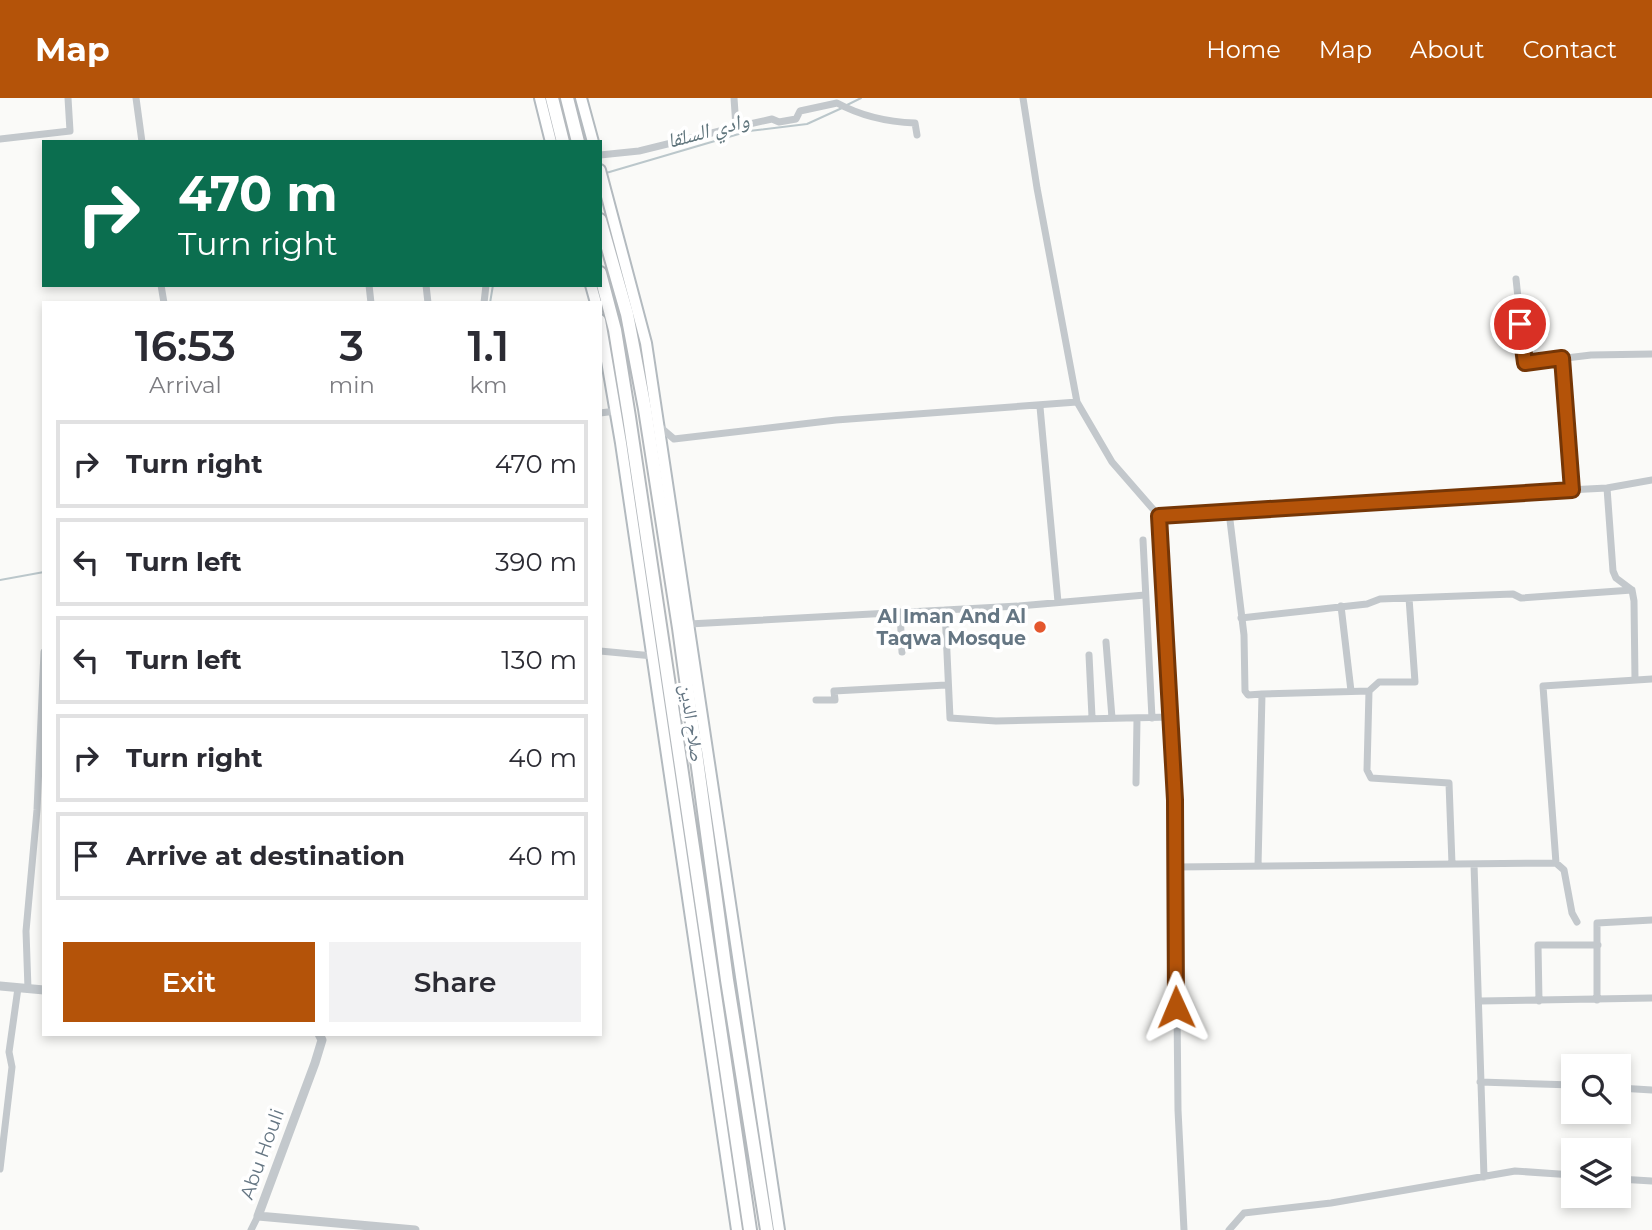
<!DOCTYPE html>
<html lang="en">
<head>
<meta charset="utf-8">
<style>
	body { margin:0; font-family:Montserrat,"Noto Naskh Arabic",sans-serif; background:#f2f2f3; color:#2b2b33; height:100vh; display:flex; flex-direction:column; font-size:26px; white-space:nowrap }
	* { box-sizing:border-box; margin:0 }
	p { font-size:23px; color:#7c7c81 }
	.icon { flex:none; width:38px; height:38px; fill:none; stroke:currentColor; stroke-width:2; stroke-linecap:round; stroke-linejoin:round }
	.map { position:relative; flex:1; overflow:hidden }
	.drawer { position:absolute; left:42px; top:203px; width:560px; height:735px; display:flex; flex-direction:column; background:#fff; border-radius:0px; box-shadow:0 4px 10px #0003 }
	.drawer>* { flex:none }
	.guide { position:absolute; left:42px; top:42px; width:560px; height:147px; border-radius:0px; box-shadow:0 4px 10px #0003; background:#0b6e4f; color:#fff; overflow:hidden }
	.controls { position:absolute; left:1561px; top:956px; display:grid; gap:14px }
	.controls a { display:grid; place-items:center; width:70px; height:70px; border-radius:0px; background:#fff; box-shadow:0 4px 10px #0003; font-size:35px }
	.pin { position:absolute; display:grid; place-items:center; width:60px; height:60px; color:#fff; margin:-30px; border:4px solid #fff; border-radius:50%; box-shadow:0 2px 7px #0007 }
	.me { position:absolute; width:77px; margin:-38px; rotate:359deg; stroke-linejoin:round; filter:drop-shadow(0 0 5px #0008) }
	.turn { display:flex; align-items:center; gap:24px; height:147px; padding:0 21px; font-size:32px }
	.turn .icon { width:91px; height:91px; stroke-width:2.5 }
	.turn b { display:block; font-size:49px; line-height:60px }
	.eta { display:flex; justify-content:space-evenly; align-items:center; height:119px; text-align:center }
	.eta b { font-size:42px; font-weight:600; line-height:49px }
	.cta { display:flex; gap:14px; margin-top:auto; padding:14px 21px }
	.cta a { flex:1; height:80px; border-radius:0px; background:#b45309; color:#fff; font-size:28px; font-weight:600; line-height:80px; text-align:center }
	.cta a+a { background:#f2f2f3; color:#2b2b33 }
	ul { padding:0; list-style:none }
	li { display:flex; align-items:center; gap:21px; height:88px; margin:0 14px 10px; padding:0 7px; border:4px solid #e1e1e2; border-radius:0px }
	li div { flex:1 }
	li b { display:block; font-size:26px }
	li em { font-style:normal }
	header { display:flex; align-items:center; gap:42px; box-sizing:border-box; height:98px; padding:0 35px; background:#b45309; color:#fff }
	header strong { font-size:33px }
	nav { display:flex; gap:38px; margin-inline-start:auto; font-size:24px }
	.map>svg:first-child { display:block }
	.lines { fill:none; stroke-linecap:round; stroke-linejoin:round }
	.stream { stroke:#bbc7cb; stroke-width:2 }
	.secondary-casing { stroke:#b3babf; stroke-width:14 }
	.trunk-casing { stroke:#b4b9bd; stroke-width:16 }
	.minor { stroke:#c3c8cc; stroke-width:7 }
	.tertiary { stroke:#c3c8cc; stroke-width:9 }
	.secondary { stroke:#fff; stroke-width:10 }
	.trunk { stroke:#fff; stroke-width:12 }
	.route-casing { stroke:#753606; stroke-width:18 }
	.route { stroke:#b45309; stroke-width:12 }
	.poi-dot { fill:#e4572e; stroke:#fff; stroke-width:2.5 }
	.labels { text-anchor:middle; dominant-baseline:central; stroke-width:7; stroke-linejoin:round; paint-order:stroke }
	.poi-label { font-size:19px; font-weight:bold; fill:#657683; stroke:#fff; text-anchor:end }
	.street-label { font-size:19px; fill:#657683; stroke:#fff }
	.water-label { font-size:21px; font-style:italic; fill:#60757c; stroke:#fff }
</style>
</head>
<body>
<header>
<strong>Map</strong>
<nav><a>Home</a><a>Map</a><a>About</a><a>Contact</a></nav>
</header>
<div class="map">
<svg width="1652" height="1132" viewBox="0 0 1652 1132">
	<rect width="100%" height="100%" fill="#fafaf8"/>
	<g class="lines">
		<!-- stream -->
		<path class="stream" d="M 847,7 L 861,0
			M 606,75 L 749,33 L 807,26 L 842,10
			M 490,205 L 493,187
			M 0,482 L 44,474"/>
		<defs>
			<path id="secondary" d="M 540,0 L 551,44
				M 581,0 L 593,44
				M 600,72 L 646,245 L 779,1132
				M 591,187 L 596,205
				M 600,222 L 621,345 L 737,1132"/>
			<path id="trunk" d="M 552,0 L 563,44
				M 567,0 L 578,44
				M 600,122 L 627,216 L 645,311 L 679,530 L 727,882 L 767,1132
				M 600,175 L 615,232 L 629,319 L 750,1132"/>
		</defs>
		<!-- secondary casing -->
		<use href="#secondary" class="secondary-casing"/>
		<!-- trunk casing -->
		<use href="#trunk" class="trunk-casing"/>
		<!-- minor -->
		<path class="minor" d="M 136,0 L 142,44
			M 1023,0 L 1037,90 L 1077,304
			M 736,29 L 772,21 L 779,24 L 796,21 L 800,13 L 837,5 C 861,18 888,24 915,25 L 917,37
			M 0,41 L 70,33 L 68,0
			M 600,57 L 639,53 L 736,29 L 734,0
			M 1516,181 L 1525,265 L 1591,257 L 1652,256
			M 161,187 L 164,205
			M 369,187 L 371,205
			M 426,187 L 428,205
			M 484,205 L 486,187
			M 1562,260 L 1572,392
			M 1040,309 L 1058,504
			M 600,315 L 616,313
			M 660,329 L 674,341 L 836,322 L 1077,304 L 1112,364 L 1159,418 L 1395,401 L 1607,390 L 1652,382
			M 1607,390 L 1613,473 L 1616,480 L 1632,492 L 1634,503 L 1635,582
			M 1229,414 L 1244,537 L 1245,593 L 1248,597 L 1262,596 L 1258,768
			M 1159,418 L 1175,702 L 1178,1012 L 1184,1132
			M 1143,442 L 1152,620
			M 1341,508 L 1351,593
			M 945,512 L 950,620 L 996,623 L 1171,619
			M 900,514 L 902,554
			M 1241,520 L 1367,506 L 1380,501 L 1513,496 L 1521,500 L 1632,492
			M 689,526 L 1019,508 L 1145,497
			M 1106,544 L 1112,620
			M 600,553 L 653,558
			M 1089,557 L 1092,619
			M 1369,593 L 1367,672 L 1371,680 L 1449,685 L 1452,766
			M 1262,596 L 1369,593 L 1379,584 L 1415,584 L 1409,500
			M 816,602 L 835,602 L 834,593 L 946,587
			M 1136,685 L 1137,621
			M 1556,765 L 1543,588 L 1652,581
			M 1474,766 L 1484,1079
			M 1176,769 L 1556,765 L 1564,772 L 1572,815 L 1577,824
			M 28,891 L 26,833 L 37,712 L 44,554
			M 1597,902 L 1597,825 L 1652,822
			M 1480,903 L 1652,900
			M 1539,903 L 1538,847 L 1598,847
			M 1480,984 L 1573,987
			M 1619,990 L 1652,992
			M 0,1071 L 12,969 L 9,954 L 18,890
			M 1619,1081 L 1652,1083
			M 251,1132 L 258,1118
			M 1229,1132 L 1244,1115 L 1331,1105 L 1515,1073 L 1573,1077"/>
		<!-- tertiary -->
		<path class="tertiary" d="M 0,888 L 44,892
			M 319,936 L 322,942 L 315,965 L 258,1118 L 415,1132"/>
		<!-- secondary -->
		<use href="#secondary" class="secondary"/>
		<!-- trunk -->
		<use href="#trunk" class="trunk"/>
	</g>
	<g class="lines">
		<defs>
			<path id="route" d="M 1176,909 L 1175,702 L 1159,418 L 1572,392 L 1562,260 L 1525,265 L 1520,226"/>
		</defs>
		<!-- route casing -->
		<use href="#route" class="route-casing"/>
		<!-- route -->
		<use href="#route" class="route"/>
	</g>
	<!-- markers -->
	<circle class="poi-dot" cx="1040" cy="529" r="7"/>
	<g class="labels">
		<!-- poi labels -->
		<g class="poi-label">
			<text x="1026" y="518">Al Iman And Al<tspan x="1026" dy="22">Taqwa Mosque</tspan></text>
		</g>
		<!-- street labels -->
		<g class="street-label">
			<text transform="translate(692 625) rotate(82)">صلاح الدين</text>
			<text transform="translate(262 1056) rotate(-70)">Abu Houli</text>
		</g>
		<!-- water labels -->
		<g class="water-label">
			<text transform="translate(708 32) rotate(-15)">وادي السلقا</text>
		</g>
	</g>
</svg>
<div class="controls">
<a><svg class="icon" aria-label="search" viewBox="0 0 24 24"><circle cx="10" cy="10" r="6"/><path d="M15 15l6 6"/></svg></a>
<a><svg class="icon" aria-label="layers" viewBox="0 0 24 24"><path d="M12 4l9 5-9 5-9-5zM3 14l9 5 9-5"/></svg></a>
</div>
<div class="pin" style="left:1520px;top:226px;background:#d93025"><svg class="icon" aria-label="arrive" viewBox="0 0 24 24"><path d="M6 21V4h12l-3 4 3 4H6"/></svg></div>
<svg class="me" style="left:1176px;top:909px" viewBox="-20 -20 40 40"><path d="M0-17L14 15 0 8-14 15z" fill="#b45309" stroke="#fff" stroke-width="4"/></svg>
<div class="guide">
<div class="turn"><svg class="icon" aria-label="right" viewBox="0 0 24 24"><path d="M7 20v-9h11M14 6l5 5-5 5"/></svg><div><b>470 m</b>Turn right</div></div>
</div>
<section class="drawer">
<div class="eta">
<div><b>16:53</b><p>Arrival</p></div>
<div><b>3</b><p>min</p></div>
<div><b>1.1</b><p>km</p></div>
</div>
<ul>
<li><svg class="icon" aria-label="right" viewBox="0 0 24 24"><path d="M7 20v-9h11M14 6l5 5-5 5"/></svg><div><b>Turn right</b></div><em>470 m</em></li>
<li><svg class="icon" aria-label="left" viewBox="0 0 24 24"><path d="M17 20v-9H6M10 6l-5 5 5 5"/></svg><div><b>Turn left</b></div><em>390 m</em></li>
<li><svg class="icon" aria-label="left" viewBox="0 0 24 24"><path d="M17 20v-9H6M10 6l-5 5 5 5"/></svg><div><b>Turn left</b></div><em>130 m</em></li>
<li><svg class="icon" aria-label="right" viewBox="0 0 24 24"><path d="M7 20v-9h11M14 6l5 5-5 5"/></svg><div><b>Turn right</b></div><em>40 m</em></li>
<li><svg class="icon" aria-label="arrive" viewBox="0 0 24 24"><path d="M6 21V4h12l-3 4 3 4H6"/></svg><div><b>Arrive at destination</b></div><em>40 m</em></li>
</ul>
<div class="cta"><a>Exit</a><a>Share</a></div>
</section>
</div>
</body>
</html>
